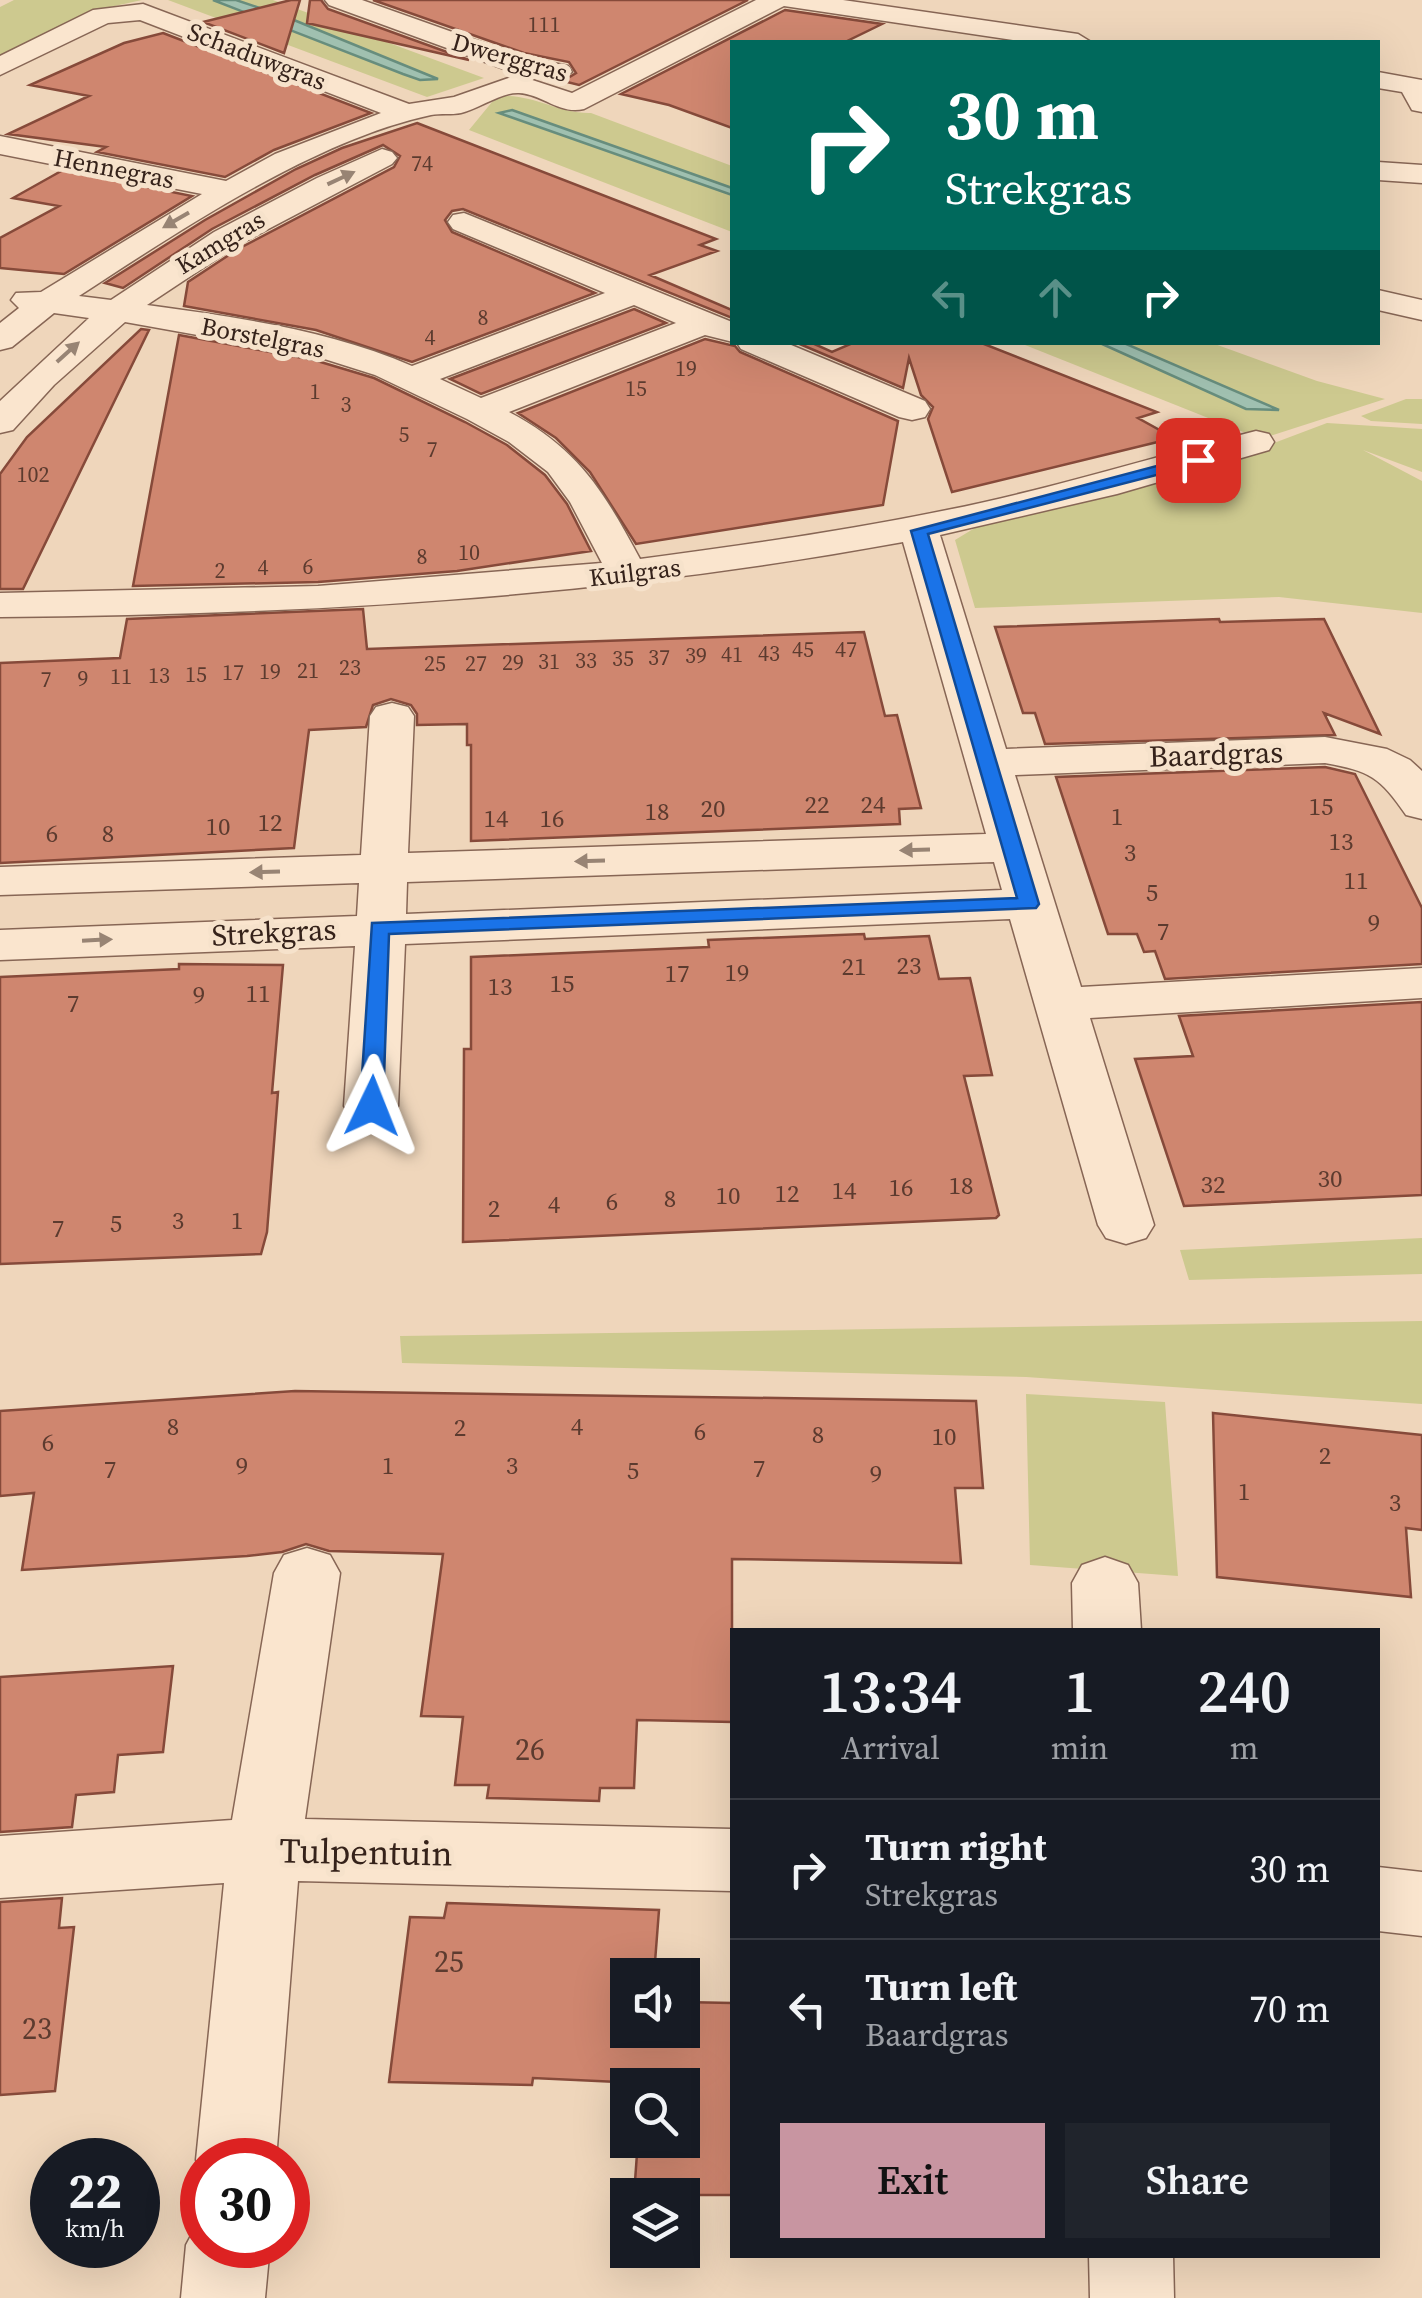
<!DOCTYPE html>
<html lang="en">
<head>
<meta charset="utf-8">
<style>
	body { margin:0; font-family:"Source Serif 4",serif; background:#20242c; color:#f1f3f6; height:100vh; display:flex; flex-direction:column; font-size:38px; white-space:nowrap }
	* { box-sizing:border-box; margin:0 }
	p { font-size:32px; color:#9ea1a6 }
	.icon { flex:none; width:55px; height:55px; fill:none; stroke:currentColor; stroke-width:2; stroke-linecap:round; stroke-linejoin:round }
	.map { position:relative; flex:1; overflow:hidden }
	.details { position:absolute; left:730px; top:1628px; width:650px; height:630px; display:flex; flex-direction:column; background:#171b24; border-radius:0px; box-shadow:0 10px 40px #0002 }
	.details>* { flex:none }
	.guide { position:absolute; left:730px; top:40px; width:650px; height:305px; border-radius:0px; box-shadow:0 10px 40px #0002; background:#00695c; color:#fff; overflow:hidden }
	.tools { position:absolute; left:610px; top:1958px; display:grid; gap:20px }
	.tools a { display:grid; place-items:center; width:90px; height:90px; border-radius:0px; background:#171b24; box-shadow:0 10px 40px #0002; font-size:50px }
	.speed { position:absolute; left:30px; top:2138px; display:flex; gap:20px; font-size:50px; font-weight:700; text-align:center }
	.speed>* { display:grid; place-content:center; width:130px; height:130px; border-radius:50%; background:#171b24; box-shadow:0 10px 40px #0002; line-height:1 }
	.speed small { font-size:25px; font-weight:400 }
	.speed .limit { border:15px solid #d22; background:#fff; color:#111 }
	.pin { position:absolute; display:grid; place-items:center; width:85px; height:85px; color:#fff; margin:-42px; border-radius:20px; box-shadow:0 5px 15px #0006 }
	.me { position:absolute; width:110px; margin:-55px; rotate:2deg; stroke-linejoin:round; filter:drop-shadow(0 0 8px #0008) }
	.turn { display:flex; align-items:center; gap:35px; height:210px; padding:0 50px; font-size:45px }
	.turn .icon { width:130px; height:130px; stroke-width:2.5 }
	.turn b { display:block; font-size:70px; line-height:85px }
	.lanes { display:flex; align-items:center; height:95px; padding:0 50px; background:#0003; justify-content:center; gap:50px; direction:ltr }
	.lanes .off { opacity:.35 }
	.eta { display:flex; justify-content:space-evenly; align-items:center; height:170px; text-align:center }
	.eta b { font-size:60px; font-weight:600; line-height:70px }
	.button { display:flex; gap:20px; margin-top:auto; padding:20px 50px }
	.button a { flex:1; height:115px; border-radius:0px; background:#c895a1; color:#111; font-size:40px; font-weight:600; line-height:115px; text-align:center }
	.button a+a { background:#20242c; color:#f1f3f6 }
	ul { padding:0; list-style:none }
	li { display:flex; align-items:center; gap:30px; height:140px; padding:0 50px; border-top:2px solid #363941 }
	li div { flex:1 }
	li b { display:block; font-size:38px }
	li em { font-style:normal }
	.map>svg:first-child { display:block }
	.green { fill:#cdc98f }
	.water { fill:#a0c0b0; stroke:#678d7d; stroke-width:2.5 }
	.building { fill:#cf866f; stroke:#864a3a; stroke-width:2.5 }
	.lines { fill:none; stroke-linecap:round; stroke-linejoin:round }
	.minor-casing { stroke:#876655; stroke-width:3 }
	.minor { fill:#fae5ce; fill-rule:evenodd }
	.oneway { fill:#988474 }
	.route { fill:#1a73e8; stroke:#114b97; stroke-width:2.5 }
	.labels { text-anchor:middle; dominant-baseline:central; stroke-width:10; stroke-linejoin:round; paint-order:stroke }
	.far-number-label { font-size:22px; fill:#5c3b2f }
	.far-street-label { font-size:25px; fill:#35221a; stroke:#f6e2cb }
	.number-label { font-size:25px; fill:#5c3b2f }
	.street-label { font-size:30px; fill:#35221a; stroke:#f6e2cb }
	.near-number-label { font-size:30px; fill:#5c3b2f }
	.near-street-label { font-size:35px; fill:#35221a; stroke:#f6e2cb }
</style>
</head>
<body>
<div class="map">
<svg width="1422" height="2298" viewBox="0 0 1422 2298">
	<rect width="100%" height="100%" fill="#efd6bb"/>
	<!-- green -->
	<path class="green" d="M 14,0 L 142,0 L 101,9 L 0,61 L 0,7 Z
		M 168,0 L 213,0 L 403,74 L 420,80 L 437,79 L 236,0 L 273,0 L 484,78 L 427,97 Z
		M 503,96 C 535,95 560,114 591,113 L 732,166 L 732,188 L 519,113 L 500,113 L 732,195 L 732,232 L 469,130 L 492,102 Z
		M 1020,343 L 1100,343 L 1246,409 L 1276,409 L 1124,343 L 1212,343 L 1317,381 L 1385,399 L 1261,439 Z
		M 1406,399 L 1422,399 L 1422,424 L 1371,421 L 1361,416 Z
		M 1327,423 L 1422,429 L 1422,472 L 1363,450 L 1422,481 L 1422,613 L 1279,597 L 975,608 L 955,540 L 988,520 L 1269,445 Z
		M 1422,1238 L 1422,1274 L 1189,1280 L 1180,1250 Z
		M 1422,1321 L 1422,1404 L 1026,1377 L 402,1363 L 400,1336 Z
		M 1026,1394 L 1165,1402 L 1178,1576 L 1030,1565 Z"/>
	<!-- water -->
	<path class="water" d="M 213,0 L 236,0 L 289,18 L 438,79 L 420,80 L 403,74 Z
		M 512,110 L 732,188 L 732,195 L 499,113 Z
		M 1100,343 L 1124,343 L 1279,410 L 1246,409 Z"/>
	<!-- building -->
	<path class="building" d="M 291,0 L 300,0 L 284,53 L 203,22 Z
		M 310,0 L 321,0 L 328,9 L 469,60 L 307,23 Z
		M 373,0 L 748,0 L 579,85 L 563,81 L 576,73 L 569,62 L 524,53 Z
		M 785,10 L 882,24 L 845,42 L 732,42 L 732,128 L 669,105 L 621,94 Z
		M 163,33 L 371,113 L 274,150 L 225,177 L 97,152 L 106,147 L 8,134 L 89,96 L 30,85 L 124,43 Z
		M 417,123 L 716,239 L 700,245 L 717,251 L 650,275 L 732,310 L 732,318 L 463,209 L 452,211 L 445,220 L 452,232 L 595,293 L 412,362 L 316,330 L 184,306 L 188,282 L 238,249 L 394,167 L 400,156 L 383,145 L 315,175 L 212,229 L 123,288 L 105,283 L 205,220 L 296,169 L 342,148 Z
		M 63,170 L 192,196 L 64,274 L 0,268 L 0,238 L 59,206 L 13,198 Z
		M 634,309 L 666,323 L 481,394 L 450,379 Z
		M 141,329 L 149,330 L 23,589 L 0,589 L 0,474 L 27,437 Z
		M 179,335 L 314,360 L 374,378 L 465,422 L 507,445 L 545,475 L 567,504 L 591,551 L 457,571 L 318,582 L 133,586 Z
		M 705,339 L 735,346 L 740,352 L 898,421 L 883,505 L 636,544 L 590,472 L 556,438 L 518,413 Z
		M 795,342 L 810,342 L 832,352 L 855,342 L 979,342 L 1157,412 L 1138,418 L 1174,438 L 952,492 L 928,419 L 933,407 L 921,395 L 909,358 L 903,388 Z
		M 363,609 L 367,649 L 864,632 L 885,716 L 897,715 L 921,808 L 899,809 L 900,824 L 471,841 L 471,745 L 467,745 L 467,724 L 417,725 L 417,714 L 411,705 L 391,699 L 373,705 L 366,727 L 309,730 L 294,848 L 0,863 L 0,663 L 120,658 L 127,619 Z
		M 1219,619 L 1220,622 L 1324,619 L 1380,734 L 1324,713 L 1335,735 L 1045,744 L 1035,713 L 1023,713 L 995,627 Z
		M 1325,767 L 1355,774 L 1422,908 L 1422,964 L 1165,979 L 1155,951 L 1144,952 L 1137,934 L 1108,934 L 1056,777 Z
		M 864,934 L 865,939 L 929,936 L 939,979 L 970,978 L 992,1075 L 964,1076 L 999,1215 L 996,1218 L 463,1242 L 464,1049 L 471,1049 L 471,957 L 709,947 L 708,940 Z
		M 179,964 L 283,965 L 272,1093 L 278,1092 L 267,1232 L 261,1254 L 0,1264 L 0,977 L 179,969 Z
		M 1422,1002 L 1422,1195 L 1184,1206 L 1135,1059 L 1193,1056 L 1179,1016 Z
		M 295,1391 L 976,1401 L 983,1488 L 955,1488 L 961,1563 L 732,1559 L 732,1722 L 637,1720 L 634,1788 L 600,1788 L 599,1801 L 487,1798 L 489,1785 L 455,1785 L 463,1717 L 421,1716 L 443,1554 L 329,1551 L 306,1544 L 282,1552 L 247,1556 L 22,1570 L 34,1493 L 0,1496 L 0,1411 Z
		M 1213,1413 L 1422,1435 L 1422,1530 L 1406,1528 L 1411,1597 L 1217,1577 Z
		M 173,1666 L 163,1752 L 118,1755 L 114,1792 L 76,1795 L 72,1827 L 0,1832 L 0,1677 Z
		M 62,1898 L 59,1928 L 74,1927 L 55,2091 L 0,2095 L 0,1902 Z
		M 447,1903 L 659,1910 L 654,1975 L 628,1975 L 628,2030 L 682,2030 L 682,2002 L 732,2003 L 732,2195 L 634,2195 L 638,2140 L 682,2140 L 682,2085 L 533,2078 L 532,2085 L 389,2082 L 410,1917 L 444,1918 Z"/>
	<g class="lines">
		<defs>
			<path id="minor" d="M 325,0 L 362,0 L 523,57 L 568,66 L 572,72 L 558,80 L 507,70 L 329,5 Z
				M 756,0 L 843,0 L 1078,34 L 1091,42 L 1027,42 L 784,6 L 584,109 C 560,115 542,94 519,93 C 501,92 479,109 461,113 C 451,115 441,113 431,115 C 314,140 179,231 79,296 L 111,300 L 214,232 L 317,178 L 382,149 L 392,152 L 397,158 L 392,164 L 236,246 L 147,305 C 235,317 330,330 412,366 L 605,293 L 453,229 L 448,222 L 453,215 L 464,213 L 732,322 L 732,342 L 784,342 L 925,401 L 930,409 L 925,417 L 912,420 L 899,417 L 741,349 L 737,343 L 705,335 L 509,412 C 579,449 604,492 640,559 C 743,545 846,531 947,510 C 1052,489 1153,457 1256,431 L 1269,434 L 1274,442 L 1269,450 L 1117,494 L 940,535 L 1006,749 L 1325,737 L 1387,749 L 1410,760 L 1422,771 L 1422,819 L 1406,815 C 1380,777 1370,771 1325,763 L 1015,775 L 1081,987 L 1422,968 L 1422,998 L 1090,1018 L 1154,1225 L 1146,1238 L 1126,1244 L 1106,1238 L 1098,1225 L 1010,919 L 405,944 L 398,1106 L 390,1118 L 371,1123 L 352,1118 L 344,1106 L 355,946 L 0,960 L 0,930 L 357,916 L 359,883 L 0,895 L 0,867 L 361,855 L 370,716 L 376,707 L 392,703 L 408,707 L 414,716 L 408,853 L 986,834 L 903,542 C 603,597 304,615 0,617 L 0,593 L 318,586 L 602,563 L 570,502 L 548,472 L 509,442 L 467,419 L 375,375 L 315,356 L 125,322 L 54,385 L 13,430 L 0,433 L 0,401 L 89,318 L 54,313 L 12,347 L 0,350 L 0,323 L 19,308 L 11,300 L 16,293 L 41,292 L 202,194 L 0,154 L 0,136 L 226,181 L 275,154 L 381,113 L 140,20 L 108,23 L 0,75 L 0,56 L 93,10 L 143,4 L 409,104 L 454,97 L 517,75 L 572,93 ZM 634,305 L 676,323 L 481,398 L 440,379 ZM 994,862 L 1002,890 L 406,914 L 407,882 Z
				M 1378,72 L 1422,80 L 1422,112 L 1412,110 L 1402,92 L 1378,88 Z
				M 1378,162 L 1422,165 L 1422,183 L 1378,180 Z
				M 1378,290 L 1422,300 L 1422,320 L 1378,310 Z
				M 307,1548 L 330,1555 L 340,1573 L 305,1819 L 732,1829 L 732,1891 L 298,1881 L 276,2160 L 202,2160 L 202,2176 L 196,2160 L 224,1883 L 0,1898 L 0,1836 L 232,1820 L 274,1573 L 284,1555 Z
				M 1105,1557 L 1128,1565 L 1138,1583 L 1141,1630 L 1073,1630 L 1072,1583 L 1082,1565 Z
				M 1378,1867 L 1422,1872 L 1422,1936 L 1378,1931 Z
				M 202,2215 L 202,2245 L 270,2245 L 265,2298 L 181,2298 L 186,2245 Z
				M 1089,2255 L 1173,2255 L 1174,2298 L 1090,2298 Z"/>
		</defs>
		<!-- minor casing -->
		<use href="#minor" class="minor-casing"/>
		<!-- minor -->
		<use href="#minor" class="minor"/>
	</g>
	<!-- one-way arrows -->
	<defs><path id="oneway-solid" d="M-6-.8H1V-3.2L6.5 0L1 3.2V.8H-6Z" transform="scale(2.5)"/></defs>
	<g class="oneway">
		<use href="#oneway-solid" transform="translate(341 178) rotate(-25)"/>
		<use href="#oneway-solid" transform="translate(176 220) rotate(150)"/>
		<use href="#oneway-solid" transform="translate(68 352) rotate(-42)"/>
		<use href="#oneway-solid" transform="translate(915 850) rotate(178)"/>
		<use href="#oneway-solid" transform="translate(590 861) rotate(178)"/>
		<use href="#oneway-solid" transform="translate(265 872) rotate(178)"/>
		<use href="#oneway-solid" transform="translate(97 940) rotate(-3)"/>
	</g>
	<!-- route -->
	<path class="route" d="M 1198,455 L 1205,460 L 1203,463 L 928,534 L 1039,904 L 1036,908 L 389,934 L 383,1106 L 379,1111 L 364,1111 L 360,1106 L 372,923 L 1017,898 L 911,531 Z"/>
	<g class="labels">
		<!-- far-number labels -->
		<g class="far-number-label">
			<text x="544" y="24">111</text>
			<text x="422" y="163">74</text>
			<text x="483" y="317">8</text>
			<text x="430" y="337">4</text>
			<text x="686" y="368">19</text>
			<text x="636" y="388">15</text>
			<text x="315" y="391">1</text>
			<text x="346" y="404">3</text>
			<text x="404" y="434">5</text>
			<text x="432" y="449">7</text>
			<text x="33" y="474">102</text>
			<text x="469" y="552">10</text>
			<text x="422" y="556">8</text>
			<text x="308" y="566">6</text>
			<text x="263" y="567">4</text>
			<text x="220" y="570">2</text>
			<text x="803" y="649">45</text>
			<text x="846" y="649">47</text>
			<text x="769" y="653">43</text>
			<text x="732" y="654">41</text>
			<text x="696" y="655">39</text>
			<text x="659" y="657">37</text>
			<text x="623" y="658">35</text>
			<text x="586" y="660">33</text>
			<text x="549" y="661">31</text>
			<text x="513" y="662">29</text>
			<text x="435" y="663">25</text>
			<text x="476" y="663">27</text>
			<text x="350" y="667">23</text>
			<text x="308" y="670">21</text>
			<text x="270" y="671">19</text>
			<text x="233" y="672">17</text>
			<text x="196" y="674">15</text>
			<text x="159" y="675">13</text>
			<text x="121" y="676">11</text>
			<text x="83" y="678">9</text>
			<text x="46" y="679">7</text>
		</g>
		<!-- far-street labels -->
		<g class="far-street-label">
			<text transform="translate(257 56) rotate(21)">Schaduwgras</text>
			<text transform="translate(510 57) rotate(16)">Dwerggras</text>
			<text transform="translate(114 168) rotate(11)">Hennegras</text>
			<text transform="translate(220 242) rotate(-31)">Kamgras</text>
			<text transform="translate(263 337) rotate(11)">Borstelgras</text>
			<text transform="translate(635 572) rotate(-7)">Kuilgras</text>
		</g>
		<!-- number labels -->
		<g class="number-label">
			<text x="817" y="804">22</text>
			<text x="873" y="804">24</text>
			<text x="1321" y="806">15</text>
			<text x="713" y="808">20</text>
			<text x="657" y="811">18</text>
			<text x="1117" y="816">1</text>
			<text x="496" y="818">14</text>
			<text x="552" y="818">16</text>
			<text x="270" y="822">12</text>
			<text x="218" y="826">10</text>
			<text x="52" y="833">6</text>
			<text x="108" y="833">8</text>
			<text x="1341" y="841">13</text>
			<text x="1130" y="852">3</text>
			<text x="1356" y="880">11</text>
			<text x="1152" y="892">5</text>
			<text x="1374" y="922">9</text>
			<text x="1163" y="931">7</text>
			<text x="909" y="965">23</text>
			<text x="854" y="966">21</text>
			<text x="737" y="972">19</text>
			<text x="677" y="973">17</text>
			<text x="562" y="983">15</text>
			<text x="500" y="986">13</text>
			<text x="258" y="993">11</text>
			<text x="199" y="994">9</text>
			<text x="73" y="1003">7</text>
			<text x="1330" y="1178">30</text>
			<text x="1213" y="1184">32</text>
			<text x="961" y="1185">18</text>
			<text x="901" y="1187">16</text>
			<text x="844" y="1190">14</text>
			<text x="787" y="1193">12</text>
			<text x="728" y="1195">10</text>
			<text x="670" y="1198">8</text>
			<text x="612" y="1201">6</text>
			<text x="554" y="1204">4</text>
			<text x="494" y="1208">2</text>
			<text x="178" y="1220">3</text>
			<text x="237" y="1220">1</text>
			<text x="116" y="1223">5</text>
			<text x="58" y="1228">7</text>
			<text x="173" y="1426">8</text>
			<text x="577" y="1426">4</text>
			<text x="460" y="1427">2</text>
			<text x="700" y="1431">6</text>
			<text x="818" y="1434">8</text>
			<text x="944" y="1436">10</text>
			<text x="48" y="1442">6</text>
			<text x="1325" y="1455">2</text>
			<text x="242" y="1465">9</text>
			<text x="388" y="1465">1</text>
			<text x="512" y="1465">3</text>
			<text x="759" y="1468">7</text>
			<text x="110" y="1469">7</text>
			<text x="633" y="1470">5</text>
			<text x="876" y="1473">9</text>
			<text x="1244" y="1491">1</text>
			<text x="1395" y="1502">3</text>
		</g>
		<!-- street labels -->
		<g class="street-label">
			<text transform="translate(1216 754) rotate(-2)">Baardgras</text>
			<text transform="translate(274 932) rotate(-3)">Strekgras</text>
		</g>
		<!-- near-number labels -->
		<g class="near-number-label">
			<text x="530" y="1749">26</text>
			<text x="449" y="1961">25</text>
			<text x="37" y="2028">23</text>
		</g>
		<!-- near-street labels -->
		<g class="near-street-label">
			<text transform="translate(366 1852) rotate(1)">Tulpentuin</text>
		</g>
	</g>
</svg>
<div class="tools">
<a><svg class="icon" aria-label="sound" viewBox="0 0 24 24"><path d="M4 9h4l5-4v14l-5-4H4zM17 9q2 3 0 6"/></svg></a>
<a><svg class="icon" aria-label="search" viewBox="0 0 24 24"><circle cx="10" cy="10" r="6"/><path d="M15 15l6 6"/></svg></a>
<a><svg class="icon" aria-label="layers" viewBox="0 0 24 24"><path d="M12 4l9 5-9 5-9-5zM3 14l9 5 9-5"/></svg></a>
</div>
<div class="speed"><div>22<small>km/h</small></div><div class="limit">30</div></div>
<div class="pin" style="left:1198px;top:460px;background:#d93025"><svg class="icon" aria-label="arrive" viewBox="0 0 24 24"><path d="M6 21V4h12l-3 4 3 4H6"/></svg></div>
<svg class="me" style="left:372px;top:1106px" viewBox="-20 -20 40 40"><path d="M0-17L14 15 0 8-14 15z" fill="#1a73e8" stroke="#fff" stroke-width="4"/></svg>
<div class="guide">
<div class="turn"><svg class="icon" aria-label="right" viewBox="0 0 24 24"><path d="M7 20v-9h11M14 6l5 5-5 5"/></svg><div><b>30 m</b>Strekgras</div></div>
<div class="lanes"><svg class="icon off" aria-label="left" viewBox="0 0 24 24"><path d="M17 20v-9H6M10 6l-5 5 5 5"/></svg><svg class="icon off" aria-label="ahead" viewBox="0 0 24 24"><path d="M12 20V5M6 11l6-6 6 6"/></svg><svg class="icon" aria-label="right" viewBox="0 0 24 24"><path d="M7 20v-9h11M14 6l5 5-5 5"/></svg></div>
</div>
<section class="details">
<div class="eta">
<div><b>13:34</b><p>Arrival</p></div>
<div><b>1</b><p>min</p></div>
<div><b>240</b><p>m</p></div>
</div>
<ul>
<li><svg class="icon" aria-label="right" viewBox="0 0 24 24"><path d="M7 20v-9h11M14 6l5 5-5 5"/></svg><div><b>Turn right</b><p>Strekgras</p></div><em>30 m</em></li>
<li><svg class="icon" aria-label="left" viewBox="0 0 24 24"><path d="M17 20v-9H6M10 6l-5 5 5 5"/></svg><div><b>Turn left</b><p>Baardgras</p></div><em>70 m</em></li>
</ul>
<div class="button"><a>Exit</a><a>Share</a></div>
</section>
</div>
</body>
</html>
